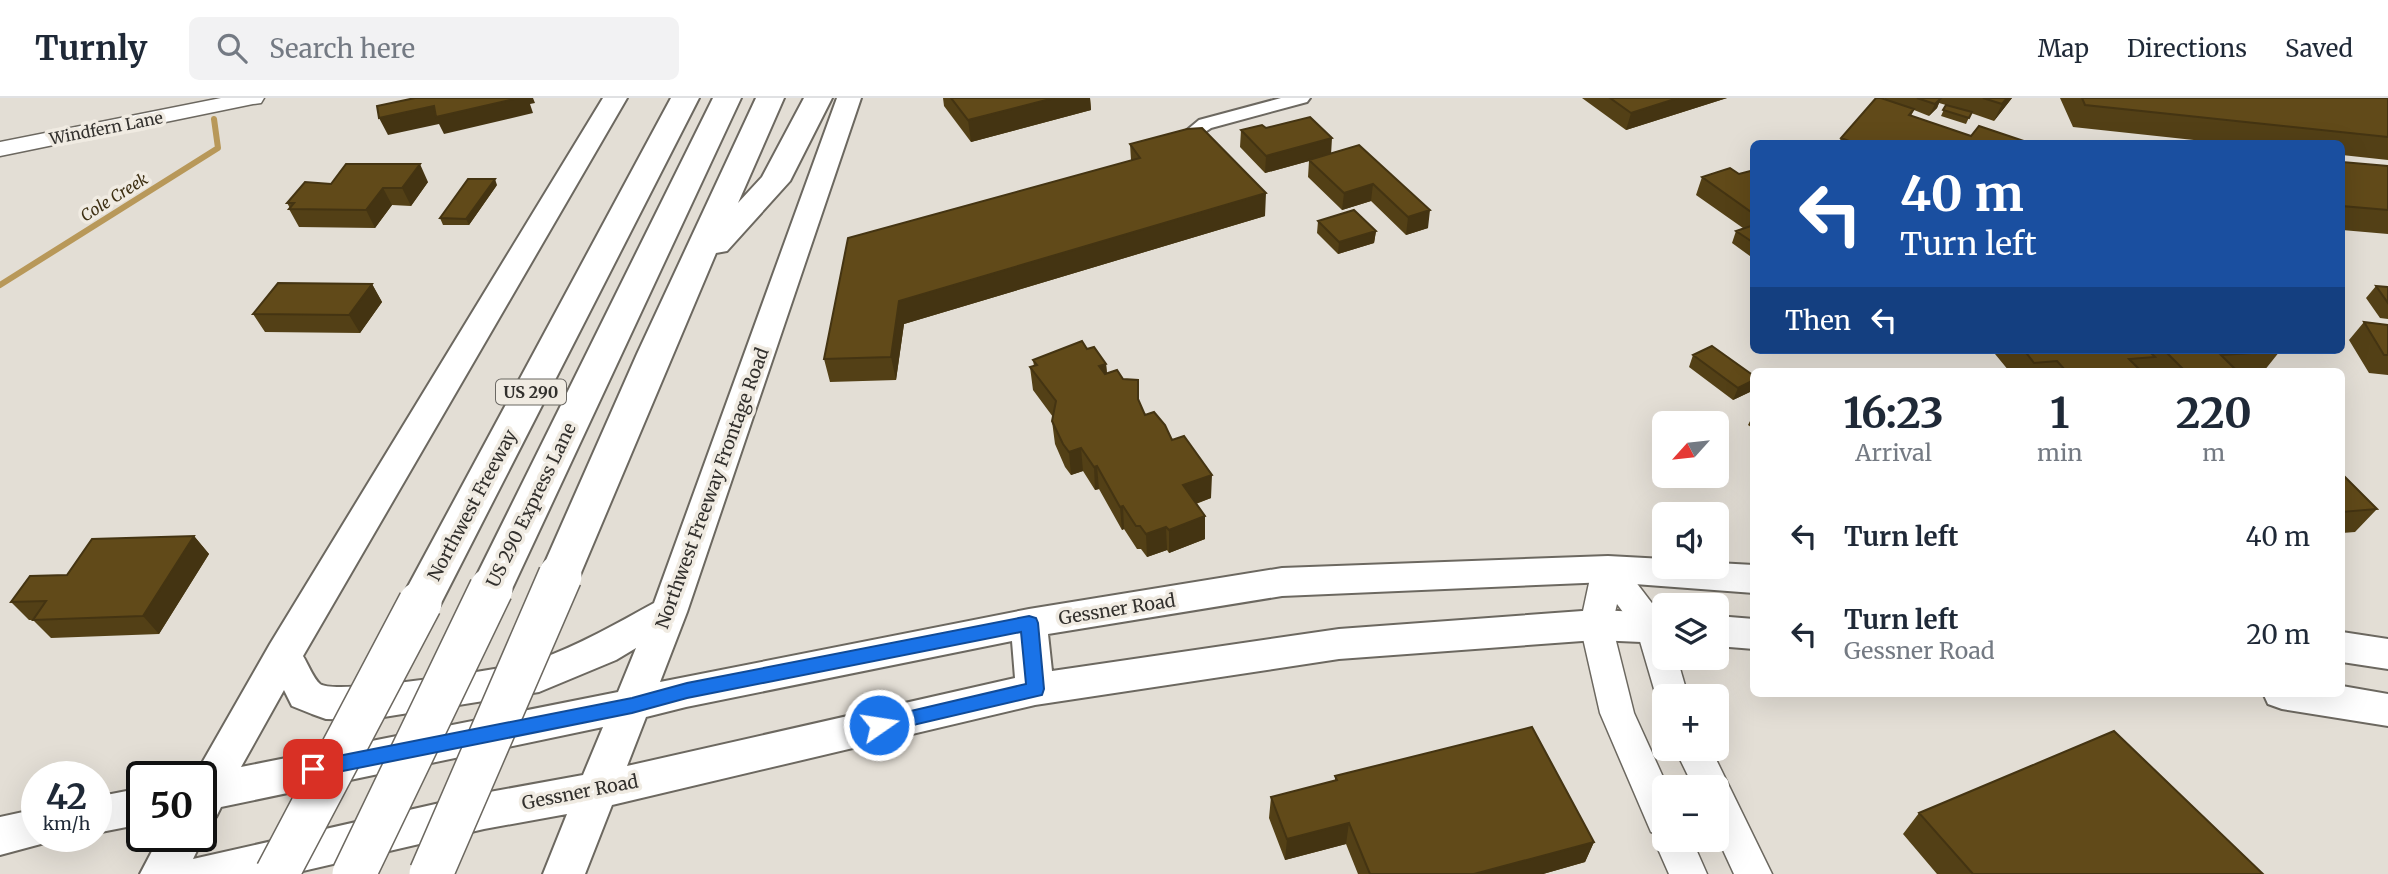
<!DOCTYPE html>
<html lang="en">
<head>
<meta charset="utf-8">
<style>
	body { margin:0; font-family:Merriweather,serif; background:#f2f2f3; color:#1f2937; height:100vh; display:flex; flex-direction:column; font-size:26px; white-space:nowrap }
	* { box-sizing:border-box; margin:0 }
	p { font-size:23px; color:#747a83 }
	.icon { flex:none; width:38px; height:38px; fill:none; stroke:currentColor; stroke-width:2; stroke-linecap:round; stroke-linejoin:round }
	.map { position:relative; flex:1; overflow:hidden }
	.sheet { position:absolute; left:1750px; top:270px; width:595px; height:329px; display:flex; flex-direction:column; background:#fff; border-radius:10px; box-shadow:0 7px 28px #0002 }
	.sheet>* { flex:none }
	.hud { position:absolute; left:1750px; top:42px; width:595px; height:214px; border-radius:10px; box-shadow:0 7px 28px #0002; background:#1a4fa0; color:#fff; overflow:hidden }
	.needle { width:46px; rotate:243deg }
	.tools { position:absolute; left:1652px; top:313px; display:grid; gap:14px }
	.tools a { display:grid; place-items:center; width:77px; height:77px; border-radius:10px; background:#fff; box-shadow:0 7px 28px #0002; font-size:35px }
	.speed { position:absolute; left:21px; top:663px; display:flex; gap:14px; font-size:35px; font-weight:700; text-align:center }
	.speed>* { display:grid; place-content:center; width:91px; height:91px; border-radius:50%; background:#fff; box-shadow:0 7px 28px #0002; line-height:1 }
	.speed small { font-size:18px; font-weight:400 }
	.speed .limit { border:4px solid #111; border-radius:10px; background:#fff; color:#111 }
	.pin { position:absolute; display:grid; place-items:center; width:60px; height:60px; color:#fff; margin:-30px; border-radius:14px; box-shadow:0 4px 10px #0006 }
	.me { position:absolute; width:77px; margin:-38px; rotate:77deg; stroke-linejoin:round; filter:drop-shadow(0 0 5px #0008) }
	.turn { display:flex; align-items:center; gap:24px; height:147px; padding:0 35px; font-size:32px }
	.turn .icon { width:91px; height:91px; stroke-width:2.5 }
	.turn b { display:block; font-size:49px; line-height:60px }
	.then { display:flex; align-items:center; height:66px; padding:0 35px; background:#0003; gap:14px; font-size:26px }
	.eta { display:flex; justify-content:space-evenly; align-items:center; height:119px; text-align:center }
	.eta b { font-size:42px; font-weight:700; line-height:49px }
	ul { padding:0; list-style:none }
	li { display:flex; align-items:center; gap:21px; height:98px; padding:0 35px }
	li div { flex:1 }
	li b { display:block; font-size:26px }
	li em { font-style:normal }
	header { display:flex; align-items:center; gap:42px; box-sizing:border-box; height:98px; padding:0 35px; background:#fff; border-bottom:2px solid #e0e1e3 }
	header strong { font-size:33px }
	nav { display:flex; gap:38px; margin-inline-start:auto; font-size:24px }
	.search { width:490px; height:63px; background:#f2f2f3; display:flex; align-items:center; gap:18px; box-sizing:border-box; padding:0 24px; border-radius:10px; color:#747a83; font-size:26px }
	.map>svg:first-child { display:block }
	.lines { fill:none; stroke-linecap:round; stroke-linejoin:round }
	.stream { stroke:#b89859; stroke-width:6 }
	.minor-casing { stroke:#6c6860; stroke-width:4 }
	.tertiary-casing { stroke:#6c6860; stroke-width:3 }
	.secondary-casing { stroke:#6c6860; stroke-width:4 }
	.motorway-casing { stroke:#6c6860; stroke-width:4 }
	.minor { fill:#fff; fill-rule:evenodd }
	.tertiary { fill:#fff; fill-rule:evenodd }
	.secondary { fill:#fff; fill-rule:evenodd }
	.motorway { fill:#fff; fill-rule:evenodd }
	.motorway-bridge-casing { stroke:#6c6860; stroke-width:46; stroke-linecap:butt }
	.motorway-bridge { stroke:#fff; stroke-width:43 }
	.wall { fill:#534016 }
	.shaded-wall { fill:#443412 }
	.building { fill:#614a19; stroke:#443412; stroke-width:2 }
	.route { fill:#1a73e8; stroke:#114b97; stroke-width:2 }
	.labels { text-anchor:middle; dominant-baseline:central; stroke-width:7; stroke-linejoin:round; paint-order:stroke }
	.far-street-label { font-size:16px; fill:#32302d; stroke:#f0ebe2 }
	.far-water-label { font-size:16px; font-style:italic; fill:#3d2f12; stroke:#f0ebe2 }
	.shield { fill:#f0ebe2; stroke:#6b6863; stroke-width:2 }
	.shield-label { font-size:16px; font-weight:bold; fill:#32302d }
	.street-label { font-size:18px; fill:#32302d; stroke:#f0ebe2 }
</style>
</head>
<body>
<header>
<strong>Turnly</strong>
<div class="search"><svg class="icon" aria-label="search" viewBox="0 0 24 24"><circle cx="10" cy="10" r="6"/><path d="M15 15l6 6"/></svg>Search here</div>
<nav><a>Map</a><a>Directions</a><a>Saved</a></nav>
</header>
<div class="map">
<svg width="2388" height="776" viewBox="0 0 2388 776">
	<rect width="100%" height="100%" fill="#e3ded5"/>
	<g class="lines">
		<!-- stream -->
		<path class="stream" d="M 0,187 L 218,50 L 214,21"/>
		<defs>
			<path id="minor" d="M 1281,0 L 1310,0 L 1307,4 L 1211,30 L 1202,36 L 1190,36 L 1187,32 L 1199,22 Z"/>
			<path id="tertiary" d="M 221,0 L 264,0 L 261,5 L 253,6 L 0,58 L 0,44 Z
				M 1608,459 L 1619,462 L 1664,521 L 1664,560 L 1677,560 L 1688,598 L 1664,598 L 1664,610 L 1659,608 L 1637,533 L 1617,506 L 1612,527 L 1634,615 L 1668,690 L 1664,690 L 1664,742 L 1692,742 L 1707,776 L 1669,776 L 1654,742 L 1657,736 L 1651,734 L 1600,615 L 1580,527 L 1592,471 L 1597,462 Z
				M 1675,651 L 1711,651 L 1772,776 L 1734,776 L 1717,739 L 1717,690 L 1694,690 Z"/>
			<path id="secondary" d="M 603,0 L 627,0 L 303,558 C 308,566 313,580 320,586 C 335,598 514,570 538,562 C 579,547 616,526 654,505 L 837,0 L 861,0 L 687,514 L 660,584 L 1029,511 L 1282,470 L 1608,458 L 1664,461 L 1664,469 L 1717,469 L 1717,465 L 1754,467 L 1754,495 L 1608,484 L 1282,498 L 1048,536 L 1052,573 L 1339,531 L 1596,512 L 1664,515 L 1664,545 L 1596,542 L 1339,561 L 1035,607 L 612,707 L 585,776 L 543,776 L 567,716 L 484,731 L 290,776 L 140,776 L 160,738 L 201,738 L 201,732 L 204,738 L 193,761 L 484,695 L 583,677 L 603,629 L 221,709 L 216,719 L 201,724 L 201,679 L 194,679 L 270,546 ZM 1012,543 L 1015,580 L 627,668 L 646,619 L 686,609 ZM 636,550 L 618,594 L 241,669 L 284,592 L 292,608 L 312,616 L 326,621 L 365,622 L 539,594 L 616,562 Z
				M 1717,518 L 1754,521 L 1754,551 L 1717,548 Z
				M 2342,534 L 2388,541 L 2388,571 L 2342,564 Z
				M 2342,588 L 2388,596 L 2388,628 L 2282,611 L 2268,606 L 2263,595 L 2342,595 Z
				M 142,690 L 142,726 L 96,735 L 96,699 Z
				M 37,711 L 37,738 L 54,738 L 52,743 L 0,757 L 0,719 Z"/>
			<path id="motorway" d="M 671,0 L 699,0 L 435,517 L 420,521 L 405,517 L 399,505 Z
				M 713,0 L 741,0 L 512,491 L 506,502 L 491,507 L 476,502 L 470,491 Z
				M 756,0 L 784,0 L 738,105 L 762,79 L 804,0 L 832,0 L 790,83 L 727,153 L 716,155 L 575,489 L 560,494 L 545,489 L 539,478 L 637,256 Z"/>
		</defs>
		<!-- minor casing -->
		<use href="#minor" class="minor-casing"/>
		<!-- tertiary casing -->
		<use href="#tertiary" class="tertiary-casing"/>
		<!-- secondary casing -->
		<use href="#secondary" class="secondary-casing"/>
		<!-- motorway casing -->
		<use href="#motorway" class="motorway-casing"/>
		<!-- minor -->
		<use href="#minor" class="minor"/>
		<!-- tertiary -->
		<use href="#tertiary" class="tertiary"/>
		<!-- secondary -->
		<use href="#secondary" class="secondary"/>
		<!-- motorway -->
		<use href="#motorway" class="motorway"/>
		<defs>
			<path id="motorway-bridge" d="M 277,776 L 420,505
				M 354,776 L 491,491
				M 431,776 L 560,478"/>
		</defs>
		<!-- motorway-bridge casing -->
		<use href="#motorway-bridge" class="motorway-bridge-casing"/>
		<!-- motorway-bridge -->
		<use href="#motorway-bridge" class="motorway-bridge"/>
	</g>
	<!-- wall -->
	<path class="wall" d="M 943,0 L 1090,0 L 1091,12 L 971,44 L 944,8 Z
		M 1582,0 L 1727,0 L 1626,32 Z
		M 1885,0 L 2012,0 L 1994,23 L 1971,15 L 1966,26 L 1941,18 L 1946,7 L 1939,5 L 1937,10 L 1929,18 L 1914,12 L 1911,18 L 1971,38 L 2023,46 L 1838,46 L 1841,40 Z
		M 2060,0 L 2388,0 L 2388,62 L 2342,57 L 2342,46 L 2231,46 L 2073,29 Z
		M 1266,30 L 1331,55 L 1359,47 L 1428,130 L 1406,137 L 1371,103 L 1342,112 L 1308,79 L 1309,63 L 1265,75 L 1240,49 L 1241,32 Z
		M 1130,46 L 1265,118 L 904,226 L 896,282 L 830,284 L 824,261 L 1131,62 Z
		M 2342,64 L 2388,68 L 2388,136 L 2342,132 Z
		M 1754,72 L 1754,161 L 1732,145 L 1736,133 L 1743,130 L 1696,97 L 1702,79 L 1739,76 Z
		M 428,84 L 411,108 L 392,107 L 375,130 L 299,129 L 289,111 L 290,110 L 287,105 L 331,86 Z
		M 497,87 L 469,127 L 443,127 L 440,120 Z
		M 1318,123 L 1376,133 L 1374,145 L 1338,156 L 1317,135 Z
		M 372,186 L 382,204 L 360,235 L 265,234 L 253,216 Z
		M 2376,188 L 2388,189 L 2388,221 L 2380,220 L 2366,200 Z
		M 2364,224 L 2388,227 L 2388,277 L 2369,275 L 2349,242 Z
		M 1087,251 L 1106,266 L 1107,275 L 1123,281 L 1138,282 L 1139,303 L 1145,317 L 1172,342 L 1211,400 L 1196,406 L 1205,418 L 1205,441 L 1169,455 L 1167,452 L 1147,459 L 1141,451 L 1137,451 L 1124,431 L 1122,432 L 1099,391 L 1095,392 L 1083,373 L 1071,377 L 1065,369 L 1055,346 L 1052,323 L 1053,319 L 1033,292 L 1030,269 L 1034,268 L 1033,262 Z
		M 1997,252 L 2280,252 L 2280,253 L 2264,273 L 2147,273 L 2146,272 L 2145,273 L 2009,273 L 1995,256 Z
		M 1693,257 L 1754,278 L 1754,289 L 1752,293 L 1733,302 L 1689,269 Z
		M 1754,315 L 1754,331 L 1748,327 Z
		M 2342,376 L 2377,411 L 2355,434 L 2342,435 Z
		M 194,438 L 209,456 L 159,536 L 51,540 L 33,522 L 29,522 L 11,504 L 67,477 Z
		M 1335,678 L 1594,744 L 1585,764 L 1543,776 L 1358,776 L 1346,746 L 1285,762 L 1269,720 L 1271,699 L 1335,683 Z
		M 1919,715 L 2263,776 L 1937,776 L 1903,736 Z"/>
	<!-- shaded-wall -->
	<path class="shaded-wall" d="M 519,0 L 533,0 L 535,5 L 530,6 L 533,15 L 444,36 L 439,26 L 388,37 L 379,20 L 434,8 Z
		M 1054,0 L 1090,0 L 1091,12 L 971,44 L 968,22 Z
		M 1678,0 L 1727,0 L 1626,32 L 1631,15 Z
		M 1941,0 L 1937,10 L 1929,18 L 1935,6 Z
		M 2007,0 L 2012,0 L 1994,23 L 2002,6 Z
		M 1332,40 L 1331,57 L 1309,62 L 1309,63 L 1265,75 L 1266,58 Z
		M 420,66 L 428,84 L 411,108 L 402,90 Z
		M 495,81 L 497,87 L 469,127 L 466,121 Z
		M 1373,86 L 1371,103 L 1342,112 L 1344,95 Z
		M 383,90 L 392,107 L 375,130 L 366,112 Z
		M 1266,95 L 1265,118 L 904,226 L 896,282 L 891,259 L 899,203 Z
		M 1430,112 L 1428,130 L 1406,137 L 1408,119 Z
		M 1376,133 L 1374,145 L 1338,156 L 1339,144 Z
		M 372,186 L 382,204 L 360,235 L 349,217 Z
		M 1106,266 L 1108,289 L 1099,268 Z
		M 1754,282 L 1754,289 L 1752,293 L 1733,302 L 1738,290 Z
		M 1081,350 L 1083,373 L 1071,377 L 1069,354 Z
		M 1097,368 L 1099,391 L 1095,392 L 1094,369 Z
		M 1212,377 L 1211,400 L 1183,410 L 1183,387 Z
		M 1123,408 L 1124,431 L 1122,432 L 1120,409 Z
		M 1205,418 L 1205,441 L 1169,455 L 1169,432 Z
		M 1166,429 L 1167,452 L 1147,459 L 1146,436 Z
		M 194,438 L 209,456 L 159,536 L 143,518 Z
		M 1349,725 L 1346,746 L 1285,762 L 1287,741 Z
		M 1594,744 L 1585,764 L 1543,776 L 1474,776 Z"/>
	<!-- building -->
	<path class="building" d="M 415,0 L 519,0 L 436,19 L 434,8 L 379,20 L 377,8 Z
		M 951,0 L 1054,0 L 968,22 Z
		M 1610,0 L 1678,0 L 1631,15 Z
		M 1876,0 L 1881,0 L 1914,11 L 1909,17 L 1971,38 L 1979,28 L 2024,43 L 2022,46 L 1899,46 L 1894,44 L 1893,46 L 1857,46 L 1841,40 Z
		M 1917,0 L 1941,0 L 1935,6 Z
		M 1983,0 L 2007,0 L 2002,6 Z
		M 2082,0 L 2388,0 L 2388,39 L 2085,7 Z
		M 1946,7 L 1972,14 L 1969,20 L 1943,12 Z
		M 1310,19 L 1332,40 L 1266,58 L 1241,32 L 1262,27 L 1266,30 Z
		M 1202,30 L 1266,95 L 899,203 L 891,259 L 824,261 L 848,140 L 1140,60 L 1130,46 L 1187,31 Z
		M 1359,47 L 1430,112 L 1408,119 L 1373,86 L 1344,95 L 1309,62 Z
		M 2342,64 L 2388,68 L 2388,112 L 2342,108 Z
		M 346,66 L 420,66 L 402,90 L 383,90 L 366,112 L 289,111 L 294,105 L 287,105 L 305,84 L 331,86 Z
		M 1730,70 L 1739,76 L 1754,72 L 1754,116 L 1702,79 Z
		M 468,81 L 495,81 L 466,121 L 440,120 Z
		M 1354,112 L 1376,133 L 1339,144 L 1318,123 Z
		M 1754,127 L 1754,145 L 1736,133 Z
		M 278,185 L 372,186 L 349,217 L 253,216 Z
		M 2376,188 L 2388,189 L 2388,205 Z
		M 2364,224 L 2388,227 L 2388,257 L 2384,257 Z
		M 1082,243 L 1087,251 L 1094,249 L 1106,266 L 1099,268 L 1105,276 L 1117,272 L 1123,281 L 1138,282 L 1138,301 L 1145,317 L 1154,314 L 1165,327 L 1172,342 L 1184,338 L 1212,377 L 1183,387 L 1205,418 L 1169,432 L 1166,429 L 1146,436 L 1140,428 L 1136,428 L 1123,408 L 1120,409 L 1097,368 L 1094,369 L 1081,350 L 1069,354 L 1063,346 L 1052,323 L 1056,303 L 1030,269 L 1037,267 L 1033,262 Z
		M 1712,248 L 1754,278 L 1754,282 L 1738,290 L 1693,257 Z
		M 2024,252 L 2148,252 L 2155,259 L 2129,261 L 2141,273 L 2066,273 L 2057,263 L 2034,265 Z
		M 2164,252 L 2280,252 L 2280,253 L 2221,257 L 2237,273 L 2185,273 Z
		M 2342,376 L 2377,411 L 2342,414 Z
		M 194,438 L 143,518 L 33,522 L 46,503 L 11,504 L 30,478 L 67,477 L 92,441 Z
		M 1532,629 L 1594,744 L 1474,776 L 1370,776 L 1349,725 L 1287,741 L 1271,699 L 1337,682 L 1335,678 Z
		M 2114,633 L 2263,776 L 1973,776 L 1919,715 Z"/>
	<!-- route -->
	<path class="route" d="M 1029,518 L 1036,520 L 1038,525 L 1044,591 L 1042,597 L 879,635 L 872,633 L 870,627 L 872,622 L 1026,586 L 1021,534 L 687,600 L 632,615 L 313,679 L 306,677 L 304,671 L 306,665 L 313,663 L 632,600 L 687,585 Z"/>
	<g class="labels">
		<!-- far-street labels -->
		<g class="far-street-label">
			<text transform="translate(106 30) rotate(-11)">Windfern Lane</text>
		</g>
		<!-- far-water labels -->
		<g class="far-water-label">
			<text transform="translate(114 99) rotate(-32)">Cole Creek</text>
		</g>
		<!-- shield labels -->
		<rect class="shield" x="496" y="281.5" width="70" height="25" rx="5"/>
		<g class="shield-label">
			<text x="531" y="294">US 290</text>
		</g>
		<!-- street labels -->
		<g class="street-label">
			<text transform="translate(712 390) rotate(-70)">Northwest Freeway Frontage Road</text>
			<text transform="translate(472 407) rotate(-62)">Northwest Freeway</text>
			<text transform="translate(531 407) rotate(-64)">US 290 Express Lane</text>
			<text transform="translate(1117 511) rotate(-9)">Gessner Road</text>
			<text transform="translate(580 694) rotate(-11)">Gessner Road</text>
		</g>
	</g>
</svg>
<div class="tools">
<a><svg class="needle" viewBox="-14 -14 28 28"><path d="M0-13l5 13h-10z" fill="#e53935"/><path d="M0 13l5-13h-10z" fill="#747a83"/></svg></a>
<a><svg class="icon" aria-label="sound" viewBox="0 0 24 24"><path d="M4 9h4l5-4v14l-5-4H4zM17 9q2 3 0 6"/></svg></a>
<a><svg class="icon" aria-label="layers" viewBox="0 0 24 24"><path d="M12 4l9 5-9 5-9-5zM3 14l9 5 9-5"/></svg></a>
<a>+</a>
<a>−</a>
</div>
<div class="speed"><div>42<small>km/h</small></div><div class="limit">50</div></div>
<div class="pin" style="left:313px;top:671px;background:#d93025"><svg class="icon" aria-label="arrive" viewBox="0 0 24 24"><path d="M6 21V4h12l-3 4 3 4H6"/></svg></div>
<svg class="me" style="left:879px;top:627px" viewBox="-20 -20 40 40"><circle r="17" fill="#1a73e8" stroke="#fff" stroke-width="3"/><path d="M0-11L8 9 0 5-8 9z" fill="#fff"/></svg>
<div class="hud">
<div class="turn"><svg class="icon" aria-label="left" viewBox="0 0 24 24"><path d="M17 20v-9H6M10 6l-5 5 5 5"/></svg><div><b>40 m</b>Turn left</div></div>
<div class="then">Then<svg class="icon" aria-label="left" viewBox="0 0 24 24"><path d="M17 20v-9H6M10 6l-5 5 5 5"/></svg></div>
</div>
<section class="sheet">
<div class="eta">
<div><b>16:23</b><p>Arrival</p></div>
<div><b>1</b><p>min</p></div>
<div><b>220</b><p>m</p></div>
</div>
<ul>
<li><svg class="icon" aria-label="left" viewBox="0 0 24 24"><path d="M17 20v-9H6M10 6l-5 5 5 5"/></svg><div><b>Turn left</b></div><em>40 m</em></li>
<li><svg class="icon" aria-label="left" viewBox="0 0 24 24"><path d="M17 20v-9H6M10 6l-5 5 5 5"/></svg><div><b>Turn left</b><p>Gessner Road</p></div><em>20 m</em></li>
</ul>
</section>
</div>
</body>
</html>
